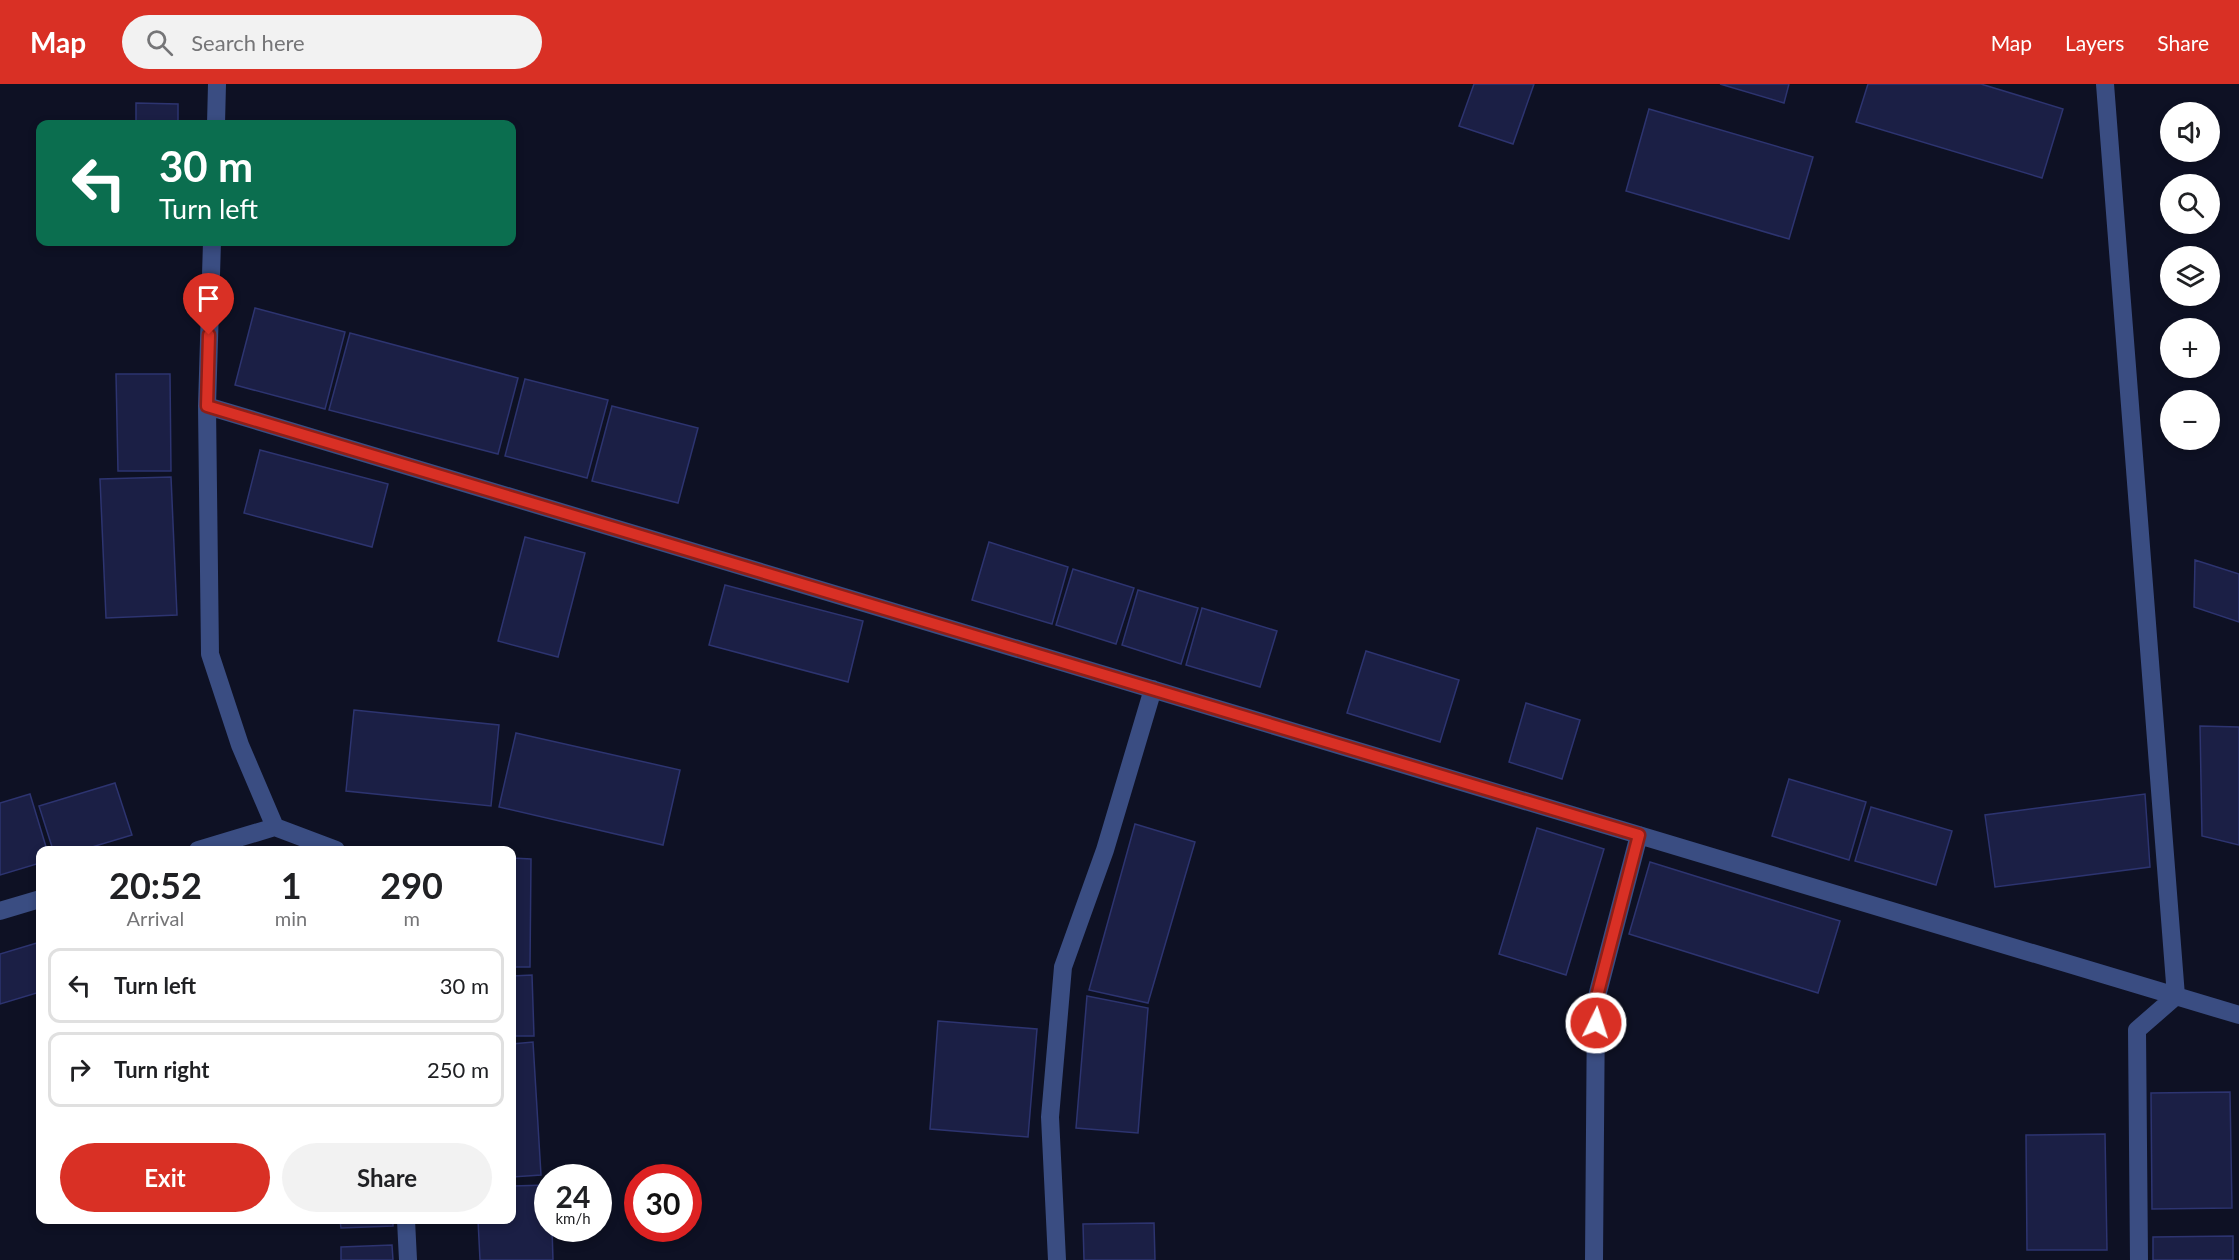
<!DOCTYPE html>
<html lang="en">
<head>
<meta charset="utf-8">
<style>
	body { margin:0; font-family:Lato,sans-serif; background:#f2f2f2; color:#202124; height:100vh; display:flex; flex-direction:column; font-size:22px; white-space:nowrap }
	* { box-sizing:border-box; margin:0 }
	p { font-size:20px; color:#757577 }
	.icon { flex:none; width:33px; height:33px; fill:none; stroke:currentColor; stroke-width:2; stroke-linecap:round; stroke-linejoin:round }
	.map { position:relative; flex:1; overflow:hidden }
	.details { position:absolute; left:36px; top:762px; width:480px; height:378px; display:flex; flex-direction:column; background:#fff; border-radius:12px; box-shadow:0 3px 9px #0003 }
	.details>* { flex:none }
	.top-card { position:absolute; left:36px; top:36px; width:480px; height:126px; border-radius:12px; box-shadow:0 3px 9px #0003; background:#0b6e4f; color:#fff; overflow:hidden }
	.fabs { position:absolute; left:2160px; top:18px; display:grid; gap:12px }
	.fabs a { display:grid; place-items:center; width:60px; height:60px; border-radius:50%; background:#fff; box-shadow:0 3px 9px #0003; font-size:30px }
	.speed { position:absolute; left:534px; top:1080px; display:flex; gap:12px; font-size:30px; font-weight:700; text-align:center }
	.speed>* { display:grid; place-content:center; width:78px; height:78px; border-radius:50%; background:#fff; box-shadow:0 3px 9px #0003; line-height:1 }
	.speed small { font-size:15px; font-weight:400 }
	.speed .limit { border:9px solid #d22; background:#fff; color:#111 }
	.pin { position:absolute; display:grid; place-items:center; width:51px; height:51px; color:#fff; margin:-62px -26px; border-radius:50% 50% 50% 0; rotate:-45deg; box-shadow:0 0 6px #0007 }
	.pin .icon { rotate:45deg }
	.me { position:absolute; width:66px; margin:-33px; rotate:4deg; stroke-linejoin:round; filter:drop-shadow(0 0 4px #0008) }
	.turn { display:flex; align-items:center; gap:21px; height:126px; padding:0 24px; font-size:27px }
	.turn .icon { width:78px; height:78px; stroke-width:2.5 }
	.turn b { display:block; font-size:42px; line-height:51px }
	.eta { display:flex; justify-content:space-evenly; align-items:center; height:102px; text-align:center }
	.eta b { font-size:36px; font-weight:700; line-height:42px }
	.action { display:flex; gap:12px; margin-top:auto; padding:12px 24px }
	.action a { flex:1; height:69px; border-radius:36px; background:#d93025; color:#fff; font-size:24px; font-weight:700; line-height:69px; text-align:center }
	.action a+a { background:#f2f2f2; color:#202124 }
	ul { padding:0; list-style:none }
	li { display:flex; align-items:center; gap:18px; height:75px; margin:0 12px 9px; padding:0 12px; border:3px solid #e0e0e0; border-radius:12px }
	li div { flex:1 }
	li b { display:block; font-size:22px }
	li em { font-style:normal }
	header { display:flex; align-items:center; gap:36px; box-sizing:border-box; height:84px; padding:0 30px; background:#d93025; color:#fff }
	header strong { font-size:28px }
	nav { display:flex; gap:33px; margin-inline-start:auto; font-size:21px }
	.search { width:420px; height:54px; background:#f2f2f2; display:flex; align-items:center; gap:15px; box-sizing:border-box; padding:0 21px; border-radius:33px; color:#757577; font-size:22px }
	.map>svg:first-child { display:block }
	.building { fill:#1b1f45; stroke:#2d3470; stroke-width:1.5 }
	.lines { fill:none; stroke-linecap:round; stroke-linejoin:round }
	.minor { stroke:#3a4d82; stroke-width:18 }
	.route-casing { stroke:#8d1f18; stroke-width:15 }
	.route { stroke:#d93025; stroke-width:10 }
</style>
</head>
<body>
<header>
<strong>Map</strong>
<div class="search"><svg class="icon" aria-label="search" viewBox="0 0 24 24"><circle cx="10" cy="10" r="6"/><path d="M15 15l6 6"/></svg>Search here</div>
<nav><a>Map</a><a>Layers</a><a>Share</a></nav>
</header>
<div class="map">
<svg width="2239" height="1176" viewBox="0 0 2239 1176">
	<rect width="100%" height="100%" fill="#0e1124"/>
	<!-- building -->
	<path class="building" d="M 1474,0 L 1534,0 L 1513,60 L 1459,42 Z
		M 1720,0 L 1789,0 L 1784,19 Z
		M 1868,0 L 1981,0 L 2063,25 L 2042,94 L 1856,38 Z
		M 136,19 L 178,20 L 178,40 L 136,40 Z
		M 1649,25 L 1813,73 L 1789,155 L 1626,107 Z
		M 255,224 L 345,248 L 325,325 L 235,301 Z
		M 350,249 L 518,294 L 498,370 L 329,326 Z
		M 116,290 L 170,290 L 171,387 L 118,387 Z
		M 525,295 L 608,316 L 587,394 L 505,372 Z
		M 612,322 L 698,344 L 678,419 L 592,397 Z
		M 260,366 L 388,400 L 372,463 L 244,429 Z
		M 171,393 L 177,531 L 106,534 L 100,395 Z
		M 525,453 L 585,469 L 558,573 L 498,557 Z
		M 989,458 L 1068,483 L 1052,540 L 972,516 Z
		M 2195,476 L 2239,490 L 2239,538 L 2194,523 Z
		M 1073,485 L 1134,504 L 1116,560 L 1056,541 Z
		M 725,501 L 863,537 L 848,598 L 709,561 Z
		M 1138,506 L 1198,524 L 1181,580 L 1122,561 Z
		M 1202,524 L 1277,547 L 1260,603 L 1186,581 Z
		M 1366,567 L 1459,596 L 1440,658 L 1347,629 Z
		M 1526,619 L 1580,636 L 1562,695 L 1509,678 Z
		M 354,626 L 499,641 L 491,722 L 346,707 Z
		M 2200,642 L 2239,643 L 2239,761 L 2202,752 Z
		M 516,649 L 680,686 L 663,761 L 499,723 Z
		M 1789,695 L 1866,718 L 1849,776 L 1772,752 Z
		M 115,699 L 132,751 L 82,766 L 53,766 L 39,722 Z
		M 30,710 L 47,766 L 40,766 L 40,779 L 0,791 L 0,719 Z
		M 2145,710 L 2150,783 L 1995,803 L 1985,731 Z
		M 1871,723 L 1952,747 L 1936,801 L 1855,777 Z
		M 1135,740 L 1195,758 L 1148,919 L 1089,906 Z
		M 1537,744 L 1604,765 L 1566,891 L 1499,870 Z
		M 512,774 L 531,775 L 530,883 L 512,883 Z
		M 1650,778 L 1840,837 L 1818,909 L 1629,850 Z
		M 40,858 L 40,908 L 0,920 L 0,870 Z
		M 532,891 L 534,952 L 512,952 L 512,892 Z
		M 1087,912 L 1148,924 L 1138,1049 L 1076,1044 Z
		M 938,937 L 1037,945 L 1028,1053 L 930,1045 Z
		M 533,958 L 541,1091 L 512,1093 L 512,960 Z
		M 2230,1008 L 2232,1124 L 2152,1125 L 2151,1009 Z
		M 2105,1050 L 2107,1166 L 2027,1166 L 2026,1051 Z
		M 548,1101 L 548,1144 L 552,1144 L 553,1176 L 480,1176 L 478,1136 L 512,1136 L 512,1102 Z
		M 340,1136 L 393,1136 L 393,1142 L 341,1144 Z
		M 1154,1139 L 1155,1176 L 1084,1176 L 1083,1140 Z
		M 2233,1152 L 2233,1176 L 2153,1176 L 2153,1153 Z
		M 392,1161 L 393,1176 L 341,1176 L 341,1163 Z"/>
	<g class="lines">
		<!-- minor -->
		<path class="minor" d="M 2105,0 L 2176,912 L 2137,946 L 2139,1176
			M 216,40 L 217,0
			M 212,158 L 207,322 L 210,570 L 240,661 L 275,743 L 336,766
			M 207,322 L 2239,931
			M 198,766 L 275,743
			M 0,827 L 40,815
			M 406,1136 L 408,1176
			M 1057,1176 L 1050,1033 L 1063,883 L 1105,766 L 1153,605
			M 1594,1176 L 1596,916 L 1639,751"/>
	</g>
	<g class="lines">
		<defs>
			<path id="route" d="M 209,251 L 207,322 L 1639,751 L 1596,916 L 1596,939"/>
		</defs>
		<!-- route casing -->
		<use href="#route" class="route-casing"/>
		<!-- route -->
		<use href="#route" class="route"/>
	</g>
</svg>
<div class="fabs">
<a><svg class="icon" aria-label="sound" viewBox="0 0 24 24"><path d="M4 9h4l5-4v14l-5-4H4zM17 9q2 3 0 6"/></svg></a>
<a><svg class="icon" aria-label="search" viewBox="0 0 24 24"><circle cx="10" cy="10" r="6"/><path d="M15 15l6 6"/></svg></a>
<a><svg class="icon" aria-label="layers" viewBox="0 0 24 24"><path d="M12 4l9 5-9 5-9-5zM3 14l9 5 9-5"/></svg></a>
<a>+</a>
<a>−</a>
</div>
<div class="speed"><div>24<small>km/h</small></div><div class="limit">30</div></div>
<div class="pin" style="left:209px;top:251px;background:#d93025"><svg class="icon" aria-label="arrive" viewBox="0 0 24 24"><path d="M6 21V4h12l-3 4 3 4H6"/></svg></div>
<svg class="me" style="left:1596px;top:939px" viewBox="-20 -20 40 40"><circle r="17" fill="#d93025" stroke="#fff" stroke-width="3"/><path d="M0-11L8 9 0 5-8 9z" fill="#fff"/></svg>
<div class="top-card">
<div class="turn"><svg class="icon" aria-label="left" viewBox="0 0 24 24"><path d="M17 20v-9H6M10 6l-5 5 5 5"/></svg><div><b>30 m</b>Turn left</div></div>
</div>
<section class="details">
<div class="eta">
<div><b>20:52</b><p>Arrival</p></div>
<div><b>1</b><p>min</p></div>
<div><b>290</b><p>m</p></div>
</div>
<ul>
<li><svg class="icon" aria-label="left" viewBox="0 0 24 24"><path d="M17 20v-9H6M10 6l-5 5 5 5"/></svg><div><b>Turn left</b></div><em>30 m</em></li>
<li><svg class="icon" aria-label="right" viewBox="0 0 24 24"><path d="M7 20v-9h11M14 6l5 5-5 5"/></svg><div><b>Turn right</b></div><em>250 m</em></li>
</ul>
<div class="action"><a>Exit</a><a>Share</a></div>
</section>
</div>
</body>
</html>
